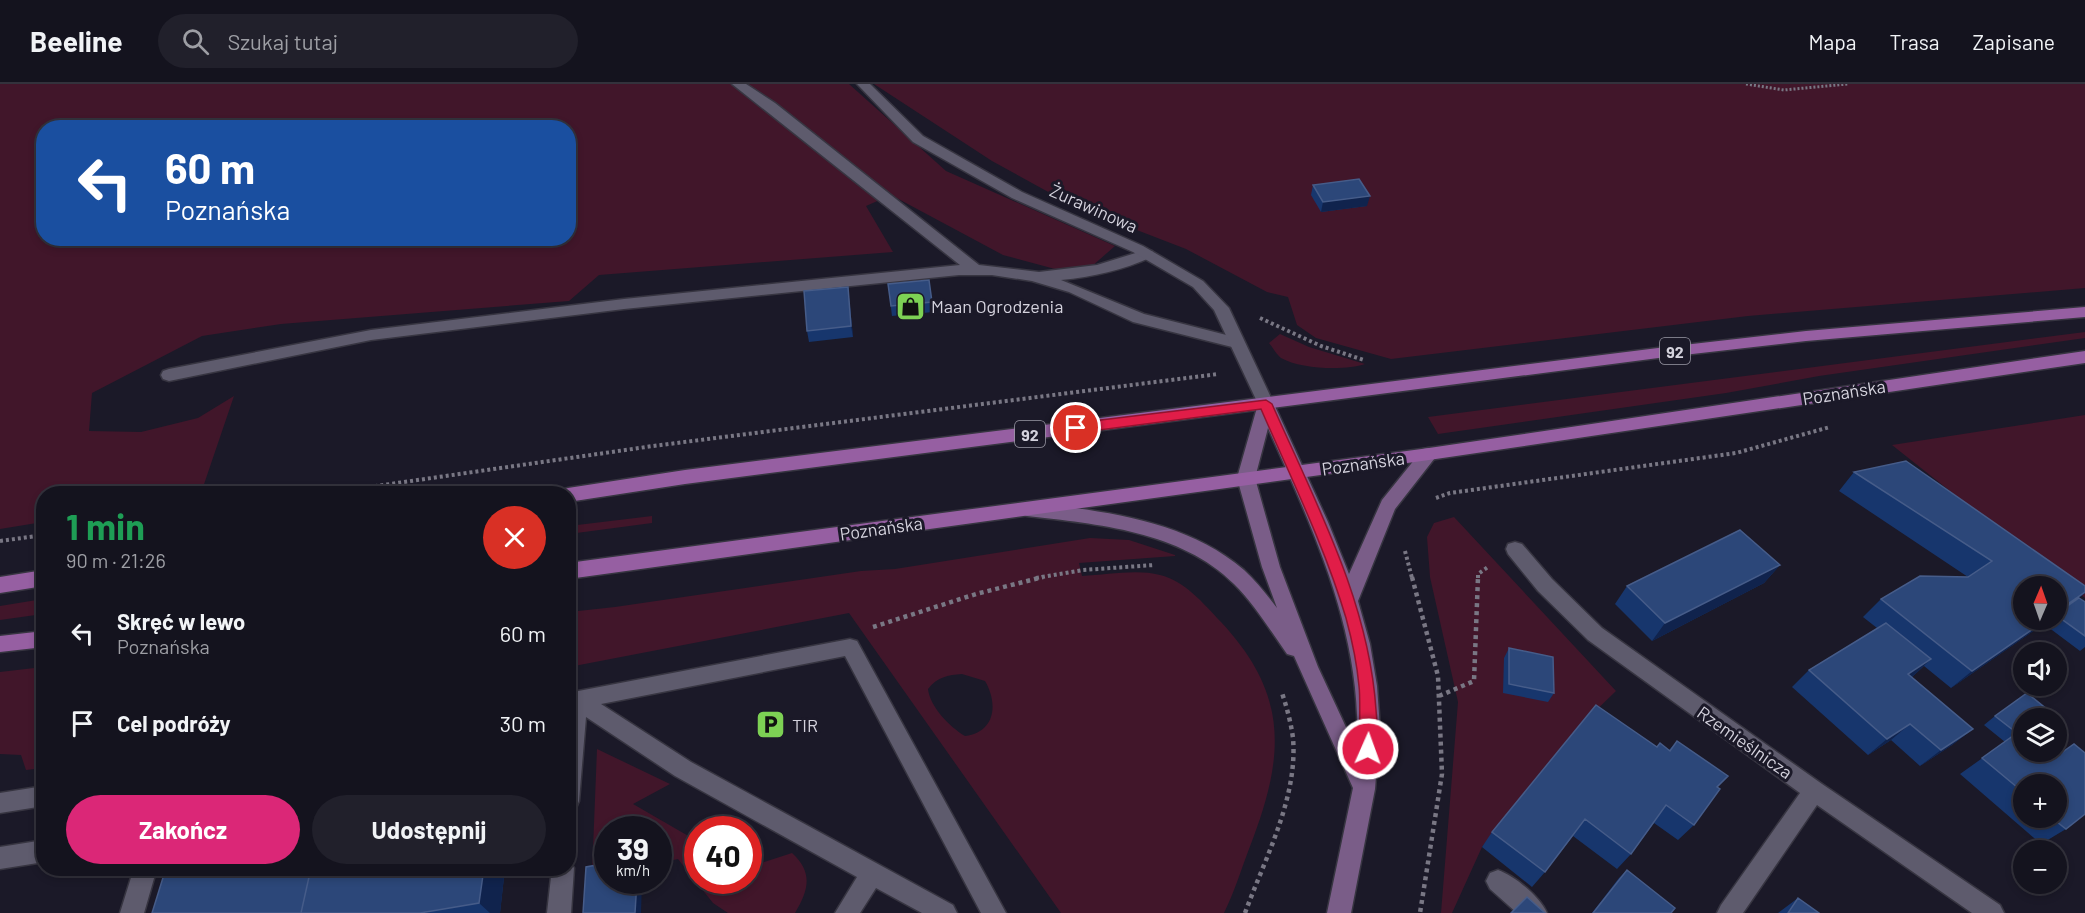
<!DOCTYPE html>
<html lang="pl">
<head>
<meta charset="utf-8">
<style>
	body { margin:0; font-family:Barlow,sans-serif; background:#21202b; color:#f1f3f6; height:100vh; display:flex; flex-direction:column; font-size:22px; white-space:nowrap }
	* { box-sizing:border-box; margin:0 }
	p { font-size:20px; color:#9d9ea4 }
	.icon { flex:none; width:33px; height:33px; fill:none; stroke:currentColor; stroke-width:2; stroke-linecap:round; stroke-linejoin:round }
	.map { position:relative; flex:1; overflow:hidden }
	.drawer { position:absolute; left:36px; top:402px; width:540px; height:390px; display:flex; flex-direction:column; background:#14131e; border-radius:24px; box-shadow:0 3px 9px #0003,0 0 0 2px #33323c }
	.drawer>* { flex:none }
	.top-card { position:absolute; left:36px; top:36px; width:540px; height:126px; border-radius:24px; box-shadow:0 3px 9px #0003,0 0 0 2px #33323c; background:#1a4fa0; color:#fff; overflow:hidden }
	.needle { width:39px; rotate:2deg }
	.tools { position:absolute; left:2013px; top:492px; display:grid; gap:12px }
	.tools a { display:grid; place-items:center; width:54px; height:54px; border-radius:50%; background:#14131e; box-shadow:0 3px 9px #0003,0 0 0 2px #33323c; font-size:30px }
	.speed { position:absolute; left:594px; top:732px; display:flex; gap:12px; font-size:30px; font-weight:700; text-align:center }
	.speed>* { display:grid; place-content:center; width:78px; height:78px; border-radius:50%; background:#14131e; box-shadow:0 3px 9px #0003,0 0 0 2px #33323c; line-height:1 }
	.speed small { font-size:15px; font-weight:400 }
	.speed .limit { border:9px solid #d22; background:#fff; color:#111 }
	.pin { position:absolute; display:grid; place-items:center; width:51px; height:51px; color:#fff; margin:-26px; border:3px solid #fff; border-radius:50%; box-shadow:0 2px 6px #0007 }
	.me { position:absolute; width:66px; margin:-33px; rotate:2deg; stroke-linejoin:round; filter:drop-shadow(0 0 4px #0008) }
	.turn { display:flex; align-items:center; gap:21px; height:126px; padding:0 30px; font-size:27px }
	.turn .icon { width:78px; height:78px; stroke-width:2.5 }
	.turn b { display:block; font-size:42px; line-height:51px }
	.round { display:grid; place-items:center; flex:none; width:63px; height:63px; border-radius:32px; background:#21202b }
	.overview { display:flex; align-items:center; justify-content:space-between; height:102px; padding:0 30px }
	h1 { font-size:36px; font-weight:700; line-height:45px; color:#1e9e55 }
	.cta { display:flex; gap:12px; margin-top:auto; padding:12px 30px }
	.cta a { flex:1; height:69px; border-radius:36px; background:#db2777; color:#fff; font-size:24px; font-weight:700; line-height:69px; text-align:center }
	.cta a+a { background:#21202b; color:#f1f3f6 }
	ul { padding:0; list-style:none }
	li { display:flex; align-items:center; gap:18px; height:90px; padding:0 30px }
	li div { flex:1 }
	li b { display:block; font-size:22px }
	li em { font-style:normal }
	header { display:flex; align-items:center; gap:36px; box-sizing:border-box; height:84px; padding:0 30px; background:#14131e; border-bottom:2px solid #33323c }
	header strong { font-size:28px }
	nav { display:flex; gap:33px; margin-inline-start:auto; font-size:21px }
	.search { width:420px; height:54px; background:#21202b; display:flex; align-items:center; gap:15px; box-sizing:border-box; padding:0 21px; border-radius:33px; color:#9d9ea4; font-size:22px }
	.map>svg:first-child { display:block }
	.green { fill:#41162a; fill-rule:evenodd }
	.lines { fill:none; stroke-linecap:round; stroke-linejoin:round }
	.lane-casing { stroke:#373541; stroke-width:3 }
	.street-casing { stroke:#373541; stroke-width:3 }
	.secondary-casing { stroke:#373541; stroke-width:3 }
	.primary-casing { stroke:#373541; stroke-width:3 }
	.path-far2 { stroke:#797784; stroke-width:3; stroke-dasharray:2 2; stroke-linecap:butt }
	.path-far1 { stroke:#797784; stroke-width:4; stroke-dasharray:3 3; stroke-linecap:butt }
	.path { stroke:#797784; stroke-width:4.5; stroke-dasharray:4 4; stroke-linecap:butt }
	.lane { fill:#5e5b6d; fill-rule:evenodd }
	.street { fill:#5e5b6d; fill-rule:evenodd }
	.secondary { fill:#7a5d88; fill-rule:evenodd }
	.primary { fill:#965fa2; fill-rule:evenodd }
	.wall { fill:#17366d; fill-rule:evenodd }
	.shaded-wall { fill:#10234d }
	.building { fill:#2c4779; stroke:#465c89; stroke-width:1.5 }
	.route { fill:#e11d48; stroke:#92132f; stroke-width:1.5 }
	.labels { text-anchor:middle; dominant-baseline:central; stroke-width:6; stroke-linejoin:round; paint-order:stroke }
	.shield { fill:#1b1928; stroke:#9c9aa7; stroke-width:1.5 }
	.shield-label { font-size:16px; font-weight:bold; fill:#d4d2dd }
	.street-label { font-size:18px; fill:#d4d2dd; stroke:#1b1928 }
	.poi-label { font-size:18px; fill:#d4d2dd; stroke:#1b1928; text-anchor:start }
</style>
</head>
<body>
<header>
<strong>Beeline</strong>
<div class="search"><svg class="icon" aria-label="search" viewBox="0 0 24 24"><circle cx="10" cy="10" r="6"/><path d="M15 15l6 6"/></svg>Szukaj tutaj</div>
<nav><a>Mapa</a><a>Trasa</a><a>Zapisane</a></nav>
</header>
<div class="map">
<svg width="2085" height="829" viewBox="0 0 2085 829">
	<rect width="100%" height="100%" fill="#1b1928"/>
	<!-- green -->
	<path class="green" d="M 0,0 L 849,0 L 946,87 L 1115,162 L 1091,183 L 1055,185 L 1003,171 L 891,111 L 866,122 L 893,168 L 599,191 L 569,217 L 281,240 L 202,252 L 92,309 L 89,347 L 141,348 L 198,334 L 234,312 L 201,409 L 44,410 L 43,438 L 0,445 ZM 44,44 L 568,44 L 568,154 L 44,154 Z
		M 874,0 L 2085,0 L 2085,204 L 1748,232 L 1391,275 L 1316,254 L 1297,241 L 1288,213 L 1267,208 L 1186,165 L 1072,121 L 992,77 Z
		M 2085,248 L 2085,254 L 1819,292 L 1726,309 L 1438,350 L 1428,333 Z
		M 1280,250 L 1309,263 L 1365,280 C 1345,287 1300,285 1281,274 C 1277,271 1273,264 1269,259 Z
		M 2085,331 L 2085,514 L 1892,361 Z
		M 652,432 L 652,439 L 569,450 L 569,442 Z
		M 1454,433 L 1616,607 L 1584,638 L 1482,763 L 1452,829 L 1441,829 L 1458,618 L 1430,493 L 1427,453 L 1434,439 Z
		M 1090,454 L 1129,456 L 1175,471 L 1175,472 L 1079,479 L 1082,492 C 1107,491 1136,485 1160,491 C 1185,497 1203,519 1221,538 C 1291,613 1284,675 1249,765 C 1241,786 1234,809 1224,829 L 1061,829 L 849,529 L 569,583 L 569,528 L 615,523 L 861,487 L 895,485 ZM 962,590 L 985,597 C 998,619 996,648 965,652 C 950,643 930,623 928,605 C 937,593 948,591 962,590 Z
		M 43,515 L 43,530 L 0,536 L 0,522 Z
		M 43,583 L 43,684 L 26,686 L 21,671 L 0,670 L 0,588 Z
		M 597,665 L 670,700 L 633,720 L 697,757 L 698,796 L 748,796 L 749,783 L 792,769 C 813,788 809,806 795,829 L 728,829 L 713,819 L 678,775 L 659,779 L 658,746 L 608,746 L 607,788 L 592,790 Z"/>
	<g class="lines">
		<defs>
			<path id="lane" d="M 732,0 L 746,0 L 775,19 L 979,181 L 1039,188 L 1097,181 L 1142,167 L 1152,167 L 1154,170 L 1152,173 C 1123,186 1093,193 1061,196 L 1144,230 L 1242,255 L 1244,259 L 1242,263 L 1236,264 L 1133,238 L 1069,208 L 1032,197 L 992,191 L 959,191 L 624,225 L 371,256 L 169,297 L 163,295 L 161,291 L 163,287 L 169,285 L 371,246 L 624,215 L 960,181 Z
				M 850,555 L 857,557 L 1006,829 L 981,829 L 845,572 L 601,620 L 691,678 L 953,821 L 957,829 L 922,829 L 876,804 L 860,829 L 835,829 L 857,793 L 675,692 L 586,633 L 579,717 L 576,724 L 568,727 L 568,609 Z
				M 44,702 L 44,722 L 0,729 L 0,709 Z
				M 44,756 L 44,778 L 0,785 L 0,763 Z
				M 568,775 L 574,784 L 571,829 L 547,829 L 552,784 L 568,784 Z
				M 134,784 L 157,784 L 144,829 L 120,829 Z"/>
			<path id="street" d="M 857,0 L 870,0 L 923,52 L 1022,108 L 1143,162 L 1203,197 L 1229,224 L 1274,320 L 1272,324 L 1260,324 L 1214,226 L 1193,203 L 1133,168 L 1012,114 L 913,58 Z
				M 1515,458 L 1522,460 L 1552,495 L 1602,544 L 1822,700 L 2000,821 L 2004,829 L 1972,829 L 1817,721 L 1743,829 L 1717,829 L 1721,821 L 1800,709 L 1588,556 L 1538,507 L 1508,470 L 1506,465 L 1508,460 Z
				M 1498,786 C 1515,792 1540,813 1547,829 L 1517,829 L 1490,805 L 1486,797 L 1490,789 Z"/>
			<path id="secondary" d="M 1266,314 L 1272,316 L 1274,320 L 1328,438 L 1349,490 L 1382,416 L 1423,365 L 1429,364 L 1435,365 L 1438,370 L 1395,425 L 1358,517 L 1370,560 L 1377,602 L 1380,644 L 1375,705 L 1351,829 L 1327,829 L 1353,704 L 1294,572 L 1287,570 C 1270,546 1255,521 1234,500 C 1181,447 1097,440 1027,432 L 1021,430 L 1018,425 L 1021,420 L 1027,418 C 1101,427 1185,435 1244,486 C 1256,497 1267,511 1277,524 L 1262,483 L 1237,394 L 1258,320 L 1260,316 ZM 1268,344 C 1314,448 1363,550 1357,667 L 1318,583 L 1280,483 L 1255,394 Z"/>
			<path id="primary" d="M 2085,223 L 2085,233 L 1806,257 L 1666,273 L 685,400 L 568,418 L 568,410 L 560,410 L 562,406 L 568,404 L 685,386 L 1666,263 L 1806,247 Z
				M 2085,267 L 2085,279 L 1429,376 L 568,495 L 568,479 L 1429,364 Z
				M 44,486 L 44,502 L 0,509 L 0,493 Z
				M 44,547 L 44,563 L 0,568 L 0,552 Z"/>
		</defs>
		<!-- lane casing -->
		<use href="#lane" class="lane-casing"/>
		<!-- street casing -->
		<use href="#street" class="street-casing"/>
		<!-- secondary casing -->
		<use href="#secondary" class="secondary-casing"/>
		<!-- primary casing -->
		<use href="#primary" class="primary-casing"/>
		<!-- path-far2 -->
		<path class="path-far2" d="M 1746,0 L 1784,6 L 1848,0"/>
		<!-- path-far1 -->
		<path class="path-far1" d="M 1260,234 L 1321,262 L 1364,276
			M 321,410 L 653,362 L 1218,290
			M 1436,414 L 1450,409 L 1736,369 L 1830,343
			M 0,457 L 44,451
			M 1405,467 L 1412,494
			M 1036,494 L 1083,486 L 1154,481
			M 1478,494 L 1478,490 L 1488,483"/>
		<!-- path -->
		<path class="path" d="M 1412,493 L 1438,592 L 1442,690 L 1420,829
			M 873,543 L 976,510 L 1043,493
			M 1439,612 L 1474,597 L 1478,493
			M 1245,829 C 1265,774 1298,714 1293,654 C 1291,639 1287,624 1282,609"/>
		<!-- lane -->
		<use href="#lane" class="lane"/>
		<!-- street -->
		<use href="#street" class="street"/>
		<!-- secondary -->
		<use href="#secondary" class="secondary"/>
		<!-- primary -->
		<use href="#primary" class="primary"/>
	</g>
	<!-- wall -->
	<path class="wall" d="M 1313,101 L 1367,122 L 1321,128 L 1311,111 Z
		M 929,196 L 933,228 L 892,232 L 888,200 Z
		M 849,213 L 853,253 L 809,258 L 807,247 Z
		M 1854,388 L 2085,502 L 2085,509 L 2079,514 L 2085,518 L 2085,563 L 2080,567 L 2044,540 L 2045,539 L 1951,604 L 1924,582 L 1912,593 L 1973,645 L 1952,661 L 1920,682 L 1891,656 L 1868,671 L 1792,603 L 1809,586 L 1877,544 L 1863,533 L 1881,515 L 1968,493 L 1839,407 ZM 2056,502 L 2056,536 L 2024,536 Z
		M 1780,481 L 1764,499 L 1652,557 L 1615,520 L 1627,502 Z
		M 1509,564 L 1554,609 L 1548,618 L 1503,609 L 1504,574 Z
		M 1995,632 L 2024,634 L 2024,668 L 2061,669 L 2074,660 L 2066,745 L 2041,760 L 1960,690 L 2005,658 L 1984,641 ZM 2024,700 L 2056,734 L 2024,734 Z
		M 1677,657 L 1717,703 L 1694,741 L 1678,756 L 1654,739 L 1631,770 L 1617,785 L 1573,752 L 1545,788 L 1532,803 L 1482,763 L 1492,748 L 1656,663 L 1669,666 Z
		M 166,784 L 505,784 L 500,829 L 152,829 Z
		M 1627,786 L 1671,829 L 1592,829 L 1619,794 Z
		M 1798,814 L 1819,829 L 1778,829 Z"/>
	<!-- shaded-wall -->
	<path class="shaded-wall" d="M 1370,112 L 1367,122 L 1321,128 L 1323,118 Z
		M 848,203 L 853,253 L 851,242 Z
		M 1780,481 L 1764,499 L 1652,557 L 1665,539 Z
		M 2085,508 L 2068,524 L 2056,531 L 2056,528 Z
		M 2046,536 L 2049,536 L 1951,604 L 1972,587 Z
		M 1931,575 L 1912,593 L 1889,607 L 1908,590 Z
		M 1910,640 L 1891,656 L 1868,671 L 1887,655 Z
		M 1973,645 L 1952,661 L 1920,682 L 1941,666 Z
		M 484,784 L 505,784 L 500,829 L 490,829 L 479,819 Z
		M 637,796 L 642,796 L 641,829 L 635,829 Z"/>
	<!-- building -->
	<path class="building" d="M 1359,95 L 1370,112 L 1323,118 L 1313,101 Z
		M 929,196 L 932,218 L 891,222 L 888,200 Z
		M 848,203 L 851,242 L 807,247 L 804,207 Z
		M 1906,377 L 2085,502 L 2085,508 L 2056,528 L 2056,502 L 2024,502 L 2024,536 L 2046,536 L 1972,587 L 1881,515 L 1920,492 L 1968,493 L 1992,477 L 1854,388 Z
		M 1740,446 L 1780,481 L 1665,539 L 1627,502 Z
		M 2079,514 L 2085,518 L 2085,552 L 2056,531 L 2056,530 Z
		M 1886,539 L 1931,575 L 1908,590 L 1973,645 L 1941,666 L 1910,640 L 1887,655 L 1809,586 Z
		M 1509,564 L 1553,573 L 1554,609 L 1509,600 Z
		M 2027,609 L 2064,639 L 2056,643 L 2056,634 L 2024,634 L 2024,644 L 2017,649 L 1995,632 Z
		M 1596,621 L 1657,663 L 1660,659 L 1670,667 L 1677,657 L 1728,692 L 1717,703 L 1720,705 L 1694,741 L 1666,721 L 1631,770 L 1585,735 L 1545,788 L 1492,748 Z
		M 2024,644 L 2024,668 L 2056,668 L 2056,665 L 2061,669 L 2074,660 L 2085,669 L 2085,730 L 2066,745 L 2052,734 L 2056,734 L 2056,700 L 2024,700 L 2024,709 L 1982,674 Z
		M 608,779 L 608,796 L 637,796 L 635,829 L 583,829 L 586,783 Z
		M 166,784 L 311,784 L 301,829 L 152,829 Z
		M 311,784 L 484,784 L 479,819 L 420,829 L 301,829 Z
		M 1627,786 L 1675,824 L 1671,829 L 1593,829 Z
		M 1527,813 L 1545,829 L 1511,829 Z
		M 1798,814 L 1819,829 L 1788,829 Z"/>
	<!-- route -->
	<path class="route" d="M 1266,316 L 1272,320 C 1315,418 1369,517 1376,626 C 1377,640 1380,657 1374,671 L 1368,673 L 1362,671 C 1358,662 1361,616 1359,602 C 1357,580 1352,556 1346,534 C 1325,463 1291,394 1261,325 L 1076,349 L 1069,344 L 1076,339 Z"/>
	<!-- icons -->
	<defs>
		<symbol id="shop-square" viewBox="-11 -11 22 22"><rect x="-9" y="-9" width="18" height="18" rx="4" fill="#7dd154" stroke="#1b1928"/><path d="M-5-2.5h2.3a2.7 3.5 0 0 1 5.4 0H5L5.5 6h-11ZM-1.5-2.5h3a1.5 2.3 0 0 0-3 0Z" fill="#111"/></symbol>
		<symbol id="parking-square" viewBox="-11 -11 22 22"><rect x="-9" y="-9" width="18" height="18" rx="4" fill="#7dd154" stroke="#1b1928"/><path d="M-3.5-5.5H1a3.5 3.5 0 0 1 0 7H-1V5.5H-3.5ZM-1-3.4V-.6H.8a1.4 1.4 0 0 0 0-2.8Z" fill="#111"/></symbol>
	</defs>
	<g fill-rule="evenodd">
		<use href="#shop-square" x="894" y="206" width="33" height="33"/>
		<use href="#parking-square" x="754" y="624" width="33" height="33"/>
	</g>
	<g class="labels">
		<!-- shield labels -->
		<g class="shield">
			<rect x="1660" y="254" width="30" height="26" rx="4.5"/>
			<rect x="1015" y="337" width="30" height="26" rx="4.5"/>
		</g>
		<g class="shield-label">
			<text x="1675" y="267">92</text>
			<text x="1030" y="350">92</text>
		</g>
		<!-- street labels -->
		<g class="street-label">
			<text transform="translate(1094 124) rotate(24)">Żurawinowa</text>
			<text transform="translate(1844 308) rotate(-9)">Poznańska</text>
			<text transform="translate(1363 379) rotate(-8)">Poznańska</text>
			<text transform="translate(881 444) rotate(-8)">Poznańska</text>
			<text transform="translate(1745 658) rotate(35)">Rzemieślnicza</text>
		</g>
		<!-- poi labels -->
		<g class="poi-label">
			<text x="931" y="222">Maan Ogrodzenia</text>
			<text x="792" y="641">TIR</text>
		</g>
	</g>
</svg>
<div class="tools">
<a><svg class="needle" viewBox="-14 -14 28 28"><path d="M0-13l5 13h-10z" fill="#e53935"/><path d="M0 13l5-13h-10z" fill="#9d9ea4"/></svg></a>
<a><svg class="icon" aria-label="sound" viewBox="0 0 24 24"><path d="M4 9h4l5-4v14l-5-4H4zM17 9q2 3 0 6"/></svg></a>
<a><svg class="icon" aria-label="layers" viewBox="0 0 24 24"><path d="M12 4l9 5-9 5-9-5zM3 14l9 5 9-5"/></svg></a>
<a>+</a>
<a>−</a>
</div>
<div class="speed"><div>39<small>km/h</small></div><div class="limit">40</div></div>
<div class="pin" style="left:1076px;top:344px;background:#d93025"><svg class="icon" aria-label="arrive" viewBox="0 0 24 24"><path d="M6 21V4h12l-3 4 3 4H6"/></svg></div>
<svg class="me" style="left:1368px;top:665px" viewBox="-20 -20 40 40"><circle r="17" fill="#e11d48" stroke="#fff" stroke-width="3"/><path d="M0-11L8 9 0 5-8 9z" fill="#fff"/></svg>
<div class="top-card">
<div class="turn"><svg class="icon" aria-label="left" viewBox="0 0 24 24"><path d="M17 20v-9H6M10 6l-5 5 5 5"/></svg><div><b>60 m</b>Poznańska</div></div>
</div>
<section class="drawer">
<div class="overview"><div><h1>1 min</h1><p>90 m · 21:26</p></div><a class="round" style="background:#d93025;color:#fff"><svg class="icon" aria-label="close" viewBox="0 0 24 24"><path d="M6 6l12 12M18 6L6 18"/></svg></a></div>
<ul>
<li><svg class="icon" aria-label="left" viewBox="0 0 24 24"><path d="M17 20v-9H6M10 6l-5 5 5 5"/></svg><div><b>Skręć w lewo</b><p>Poznańska</p></div><em>60 m</em></li>
<li><svg class="icon" aria-label="arrive" viewBox="0 0 24 24"><path d="M6 21V4h12l-3 4 3 4H6"/></svg><div><b>Cel podróży</b></div><em>30 m</em></li>
</ul>
<div class="cta"><a>Zakończ</a><a>Udostępnij</a></div>
</section>
</div>
</body>
</html>
